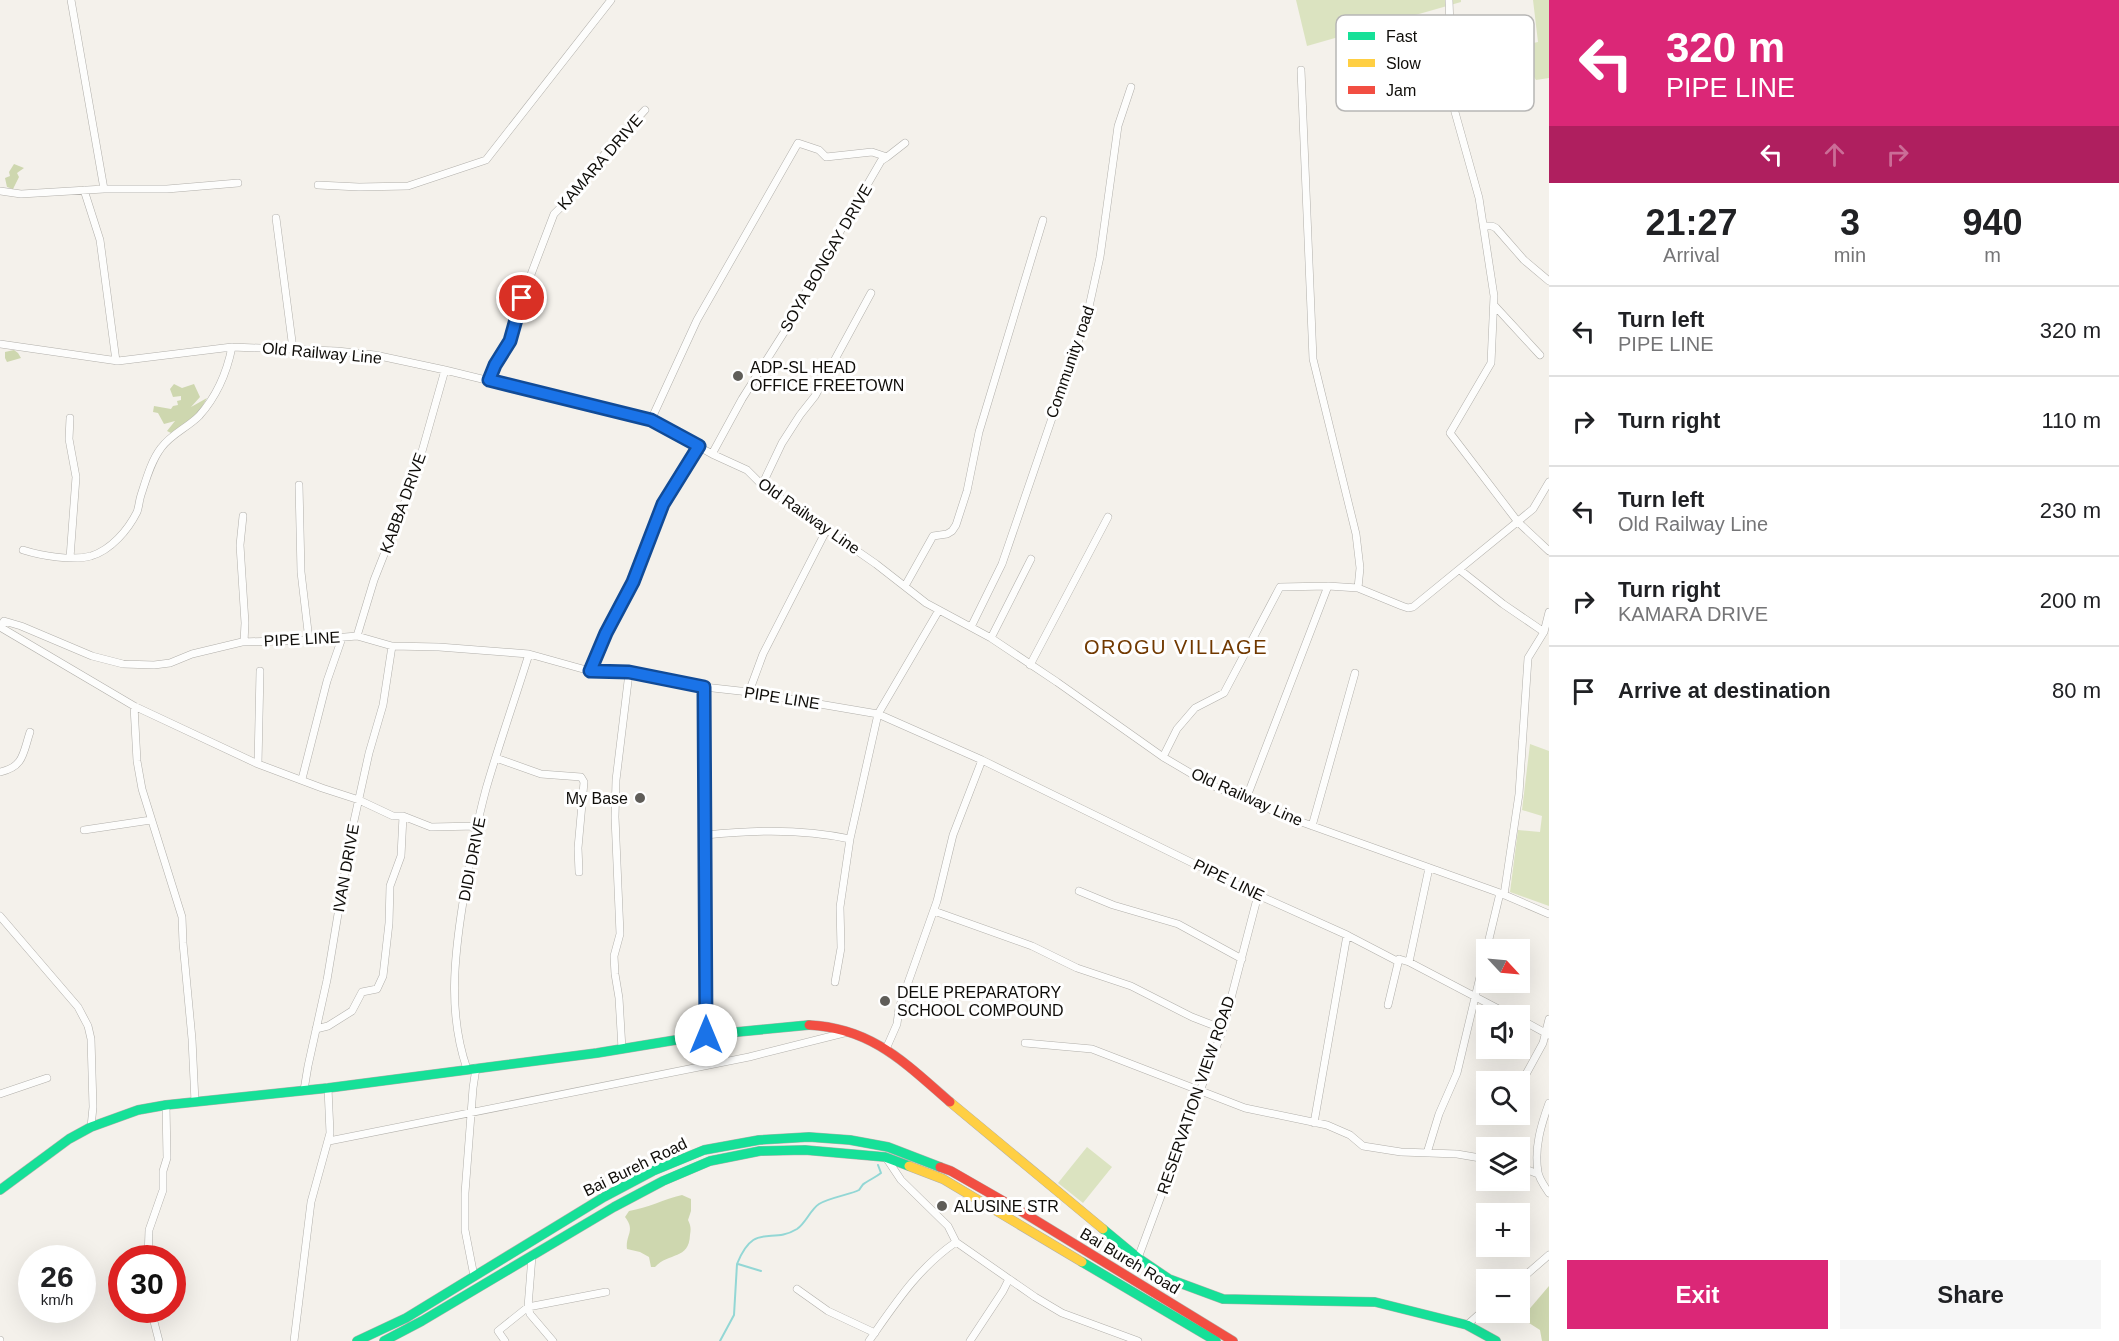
<!DOCTYPE html>
<html lang="en">
<head>
<meta charset="utf-8">
<style>
	body { margin:0; font-family:Arial,sans-serif; background:#f6f6f6; color:#202124; height:100vh; display:flex; flex-direction:column; font-size:22px; white-space:nowrap }
	* { box-sizing:border-box; margin:0 }
	p { font-size:20px; color:#757577 }
	.icon { flex:none; width:33px; height:33px; fill:none; stroke:currentColor; stroke-width:2; stroke-linecap:round; stroke-linejoin:round }
	.map { position:relative; flex:1; overflow:hidden }
	.side { display:flex; flex-direction:column; background:#fff; width:570px }
	.side>* { flex:none }
	.banner { background:#db2777; color:#fff; overflow:hidden }
	.needle { width:39px; rotate:116deg }
	.buttons { position:absolute; left:1476px; top:939px; display:grid; gap:12px }
	.buttons a { display:grid; place-items:center; width:54px; height:54px; border-radius:0px; background:#fff; box-shadow:0 6px 24px #0002; font-size:30px }
	.speed { position:absolute; left:18px; top:1245px; display:flex; gap:12px; font-size:30px; font-weight:700; text-align:center }
	.speed>* { display:grid; place-content:center; width:78px; height:78px; border-radius:50%; background:#fff; box-shadow:0 6px 24px #0002; line-height:1 }
	.speed small { font-size:15px; font-weight:400 }
	.speed .limit { border:9px solid #d22; background:#fff; color:#111 }
	.pin { position:absolute; display:grid; place-items:center; width:51px; height:51px; color:#fff; margin:-26px; border:3px solid #fff; border-radius:50%; box-shadow:0 2px 6px #0007 }
	.me { position:absolute; width:66px; margin:-33px; rotate:0deg; stroke-linejoin:round; filter:drop-shadow(0 0 4px #0008) }
	.turn { display:flex; align-items:center; gap:21px; height:126px; padding:0 18px; font-size:27px }
	.turn .icon { width:78px; height:78px; stroke-width:2.5 }
	.turn b { display:block; font-size:42px; line-height:51px }
	.lanes { display:flex; align-items:center; height:57px; padding:0 18px; background:#0003; justify-content:center; gap:30px; direction:ltr }
	.lanes .off { opacity:.35 }
	.eta { display:flex; justify-content:space-evenly; align-items:center; height:102px; text-align:center }
	.eta b { font-size:36px; font-weight:800; line-height:42px }
	.button { display:flex; gap:12px; margin-top:auto; padding:12px 18px }
	.button a { flex:1; height:69px; border-radius:0px; background:#db2777; color:#fff; font-size:24px; font-weight:800; line-height:69px; text-align:center }
	.button a+a { background:#f6f6f6; color:#202124 }
	ul { padding:0; list-style:none }
	li { display:flex; align-items:center; gap:18px; height:90px; padding:0 18px; border-top:2px solid #e0e0e0 }
	li div { flex:1 }
	li b { display:block; font-size:22px }
	li em { font-style:normal }
	main { display:flex; flex:1; min-height:0 }
	.map>svg:first-child { display:block }
	.green { fill:#dbe3c0 }
	.forest { fill:#ced7af }
	.lines { fill:none; stroke-linecap:round; stroke-linejoin:round }
	.stream { stroke:#93d7d5; stroke-width:2 }
	.street-casing { stroke:#b1afaa; stroke-width:8 }
	.fast-casing { stroke:#b1afaa; stroke-width:10 }
	.slow-casing { stroke:#b1afaa; stroke-width:10 }
	.jam-casing { stroke:#b1afaa; stroke-width:10 }
	.street { stroke:#fdfdfc; stroke-width:7 }
	.fast { stroke:#16e098; stroke-width:9 }
	.slow { stroke:#ffcf43; stroke-width:9 }
	.jam { stroke:#f24e42; stroke-width:9 }
	.route-casing { stroke:#114b97; stroke-width:15 }
	.route { stroke:#1a73e8; stroke-width:10 }
	.poi-dot { fill:#5f5d58; stroke:#fff; stroke-width:2 }
	.labels { text-anchor:middle; dominant-baseline:central; stroke-width:6; stroke-linejoin:round; paint-order:stroke }
	.street-label { font-size:16px; fill:#0f0d09; stroke:#fff }
	.poi-label { font-size:16px; fill:#0f0d09; stroke:#fff; text-anchor:start }
	.quarter-label { font-size:20px; letter-spacing:1.5px; fill:#713900; stroke:#fff }
	.key { fill:#fff; stroke:#b7b6b5; stroke-width:1.5 }
	.key-label { font-size:16px; fill:#0f0d09 }
</style>
</head>
<body>
<main>
<div class="map">
<svg width="1549" height="1341" viewBox="0 0 1549 1341">
	<rect width="100%" height="100%" fill="#f4f1eb"/>
	<!-- green -->
	<path class="green" d="M 1296,0 L 1461,0 L 1461,2 L 1307,46 Z
		M 1533,0 L 1549,0 L 1549,78 L 1536,80 L 1515,47 L 1538,42 Z
		M 1530,744 L 1549,751 L 1549,906 L 1510,892 L 1518,830 L 1540,832 L 1542,816 L 1522,810 Z
		M 1087,1147 L 1112,1167 L 1083,1203 L 1058,1183 Z"/>
	<!-- forest -->
	<path class="forest" d="M 14,164 L 24,168 L 17,173 L 19,177 L 13,189 L 7,187 L 5,178 L 10,176 L 9,172 Z
		M 14,350 L 18,353 L 21,358 L 7,362 L 5,358 L 5,352 Z
		M 174,384 L 182,388 L 194,384 L 200,397 L 191,407 L 207,398 L 198,414 L 171,433 L 167,431 L 175,421 L 164,424 L 158,413 L 153,412 L 154,406 L 171,409 L 173,406 L 178,405 L 177,401 L 181,400 L 181,396 L 173,397 L 170,389 Z
		M 682,1195 L 691,1199 L 691,1211 L 688,1220 C 691,1226 691,1229 690,1235 C 689,1260 669,1252 655,1267 L 651,1267 L 649,1257 L 640,1252 L 627,1249 C 625,1235 636,1231 625,1217 L 629,1211 C 648,1208 664,1199 682,1195 Z
		M 1549,1286 L 1549,1341 L 1542,1341 L 1540,1330 L 1529,1323 L 1526,1313 Z"/>
	<g class="lines">
		<!-- stream -->
		<path class="stream" d="M 738,1264 L 761,1271
			M 720,1341 L 734,1315 L 737,1264 C 754,1221 771,1245 797,1229 C 806,1223 810,1210 819,1204 C 828,1198 852,1194 859,1190 C 861,1188 862,1184 865,1183 C 871,1179 876,1177 881,1173 L 878,1165"/>
		<defs>
			<path id="street" d="M 71,0 L 104,189
				M 1449,0 L 1453,105 L 1479,198 L 1494,296 L 1491,363 L 1450,433 L 1518,522 L 1549,551
				M 1301,70 L 1313,359 L 1356,534 L 1360,568 L 1358,588
				M 318,185 L 359,187 L 408,186 L 486,160 L 611,0
				M 84,190 L 100,240 L 116,361
				M 0,191 L 21,194 L 104,189 L 167,189 L 238,183
				M 276,218 L 293,349
				M 1484,226 L 1492,226 L 1496,228 L 1524,260 L 1549,281
				M 1494,305 L 1540,355
				M 0,344 L 118,361 L 232,347 L 337,351 L 375,355 L 445,370 L 651,420 L 712,454 L 747,470 L 762,485 L 876,564 L 926,603 L 991,638 L 1057,682 L 1163,757 L 1209,784 L 1293,819 L 1500,893 L 1549,914
				M 489,380 L 495,365 L 510,341 L 522,298 L 554,214 L 577,191 L 590,170 L 645,110
				M 651,420 L 697,320 L 798,143 L 819,150 L 826,157 L 872,152 L 887,157 L 905,143
				M 712,454 L 742,399 L 790,323 L 812,280 L 881,161 L 887,157
				M 299,485 L 301,572 L 309,640
				M 762,485 L 782,443 L 800,415 L 815,396 L 871,293
				M 243,516 L 240,545 L 245,623 L 244,642
				M 23,550 C 42,556 72,561 91,556 C 111,550 128,530 137,512 C 139,507 139,501 141,495 C 146,480 151,461 161,448 C 171,434 187,428 199,416 C 217,396 227,372 232,347
				M 70,558 L 76,477 L 69,439 L 70,418
				M 1460,570 L 1503,604 L 1544,632
				M 905,586 L 933,536 L 947,534 L 952,531 L 956,525 L 967,491 L 979,432 L 1043,220
				M 0,627 L 4,621 L 21,626 L 92,656 L 123,664 L 154,665 L 170,663 L 192,654 L 242,642 L 309,640 L 357,636 L 392,646 L 439,647 L 529,654 L 590,671 L 629,673 L 704,687 L 749,692 L 878,714 L 982,760 L 1258,895 L 1347,935 L 1397,961 L 1399,959 L 1409,962 L 1512,1016
				M 0,627 L 134,706 L 258,764 L 322,788 L 359,800 L 393,816 L 403,816 L 431,827 L 477,826
				M 971,627 L 1002,564 L 1087,316 L 1100,257 L 1118,126 L 1131,87
				M 357,636 L 374,580 L 415,476 L 445,370
				M 991,638 L 1031,559
				M 1030,665 L 1108,517
				M 590,671 L 606,633 L 633,582 L 663,504 L 699,446
				M 704,687 L 706,1035
				M 749,692 L 763,654 L 827,529
				M 134,706 L 137,761 L 142,789 L 182,917 L 183,943 L 192,1039 L 195,1102
				M 1163,757 L 1177,729 L 1195,708 L 1224,693 L 1280,587 L 1328,586
				M 496,758 L 541,774 L 581,777 L 584,782 L 578,848 L 579,872
				M 258,764 L 260,671
				M 0,772 C 24,767 23,753 30,732
				M 302,779 L 327,681 L 342,638
				M 1246,799 L 1328,586 L 1358,588 L 1402,606 L 1408,608 L 1413,607 L 1533,509 L 1549,482
				M 1312,826 L 1355,673
				M 84,830 L 151,820
				M 706,835 C 751,830 805,829 850,839
				M 1079,891 L 1113,905 L 1178,924 L 1242,959
				M 1504,895 L 1519,794 L 1528,658 L 1544,632 L 1549,612
				M 934,911 L 1032,946 L 1077,968 L 1131,986 L 1192,1017 L 1223,1029
				M 0,916 L 78,1007 L 88,1026 L 91,1039 L 93,1107 L 91,1127
				M 1409,962 L 1429,868
				M 835,982 L 841,948 L 840,907 L 850,839 L 878,714 L 939,610
				M 1388,1005 L 1399,959
				M 1520,1019 L 1549,1035
				M 316,1029 L 328,1026 L 352,1011 L 362,992 L 377,989 L 383,976 L 389,923 L 390,886 L 401,856 L 403,816
				M 1025,1043 L 1092,1049 L 1245,1108 L 1327,1125 L 1350,1135 L 1363,1146 L 1401,1152 L 1457,1154 L 1486,1159
				M 622,1049 L 619,998 L 615,974 L 614,956 L 620,934 L 615,817 L 616,780 L 629,673
				M 886,1049 L 897,1024 L 899,1008 L 937,901 L 953,835 L 982,760
				M 467,1069 C 448,1014 454,958 463,902 C 469,864 476,826 486,789 C 499,744 515,699 529,654
				M 1525,1076 L 1543,1043 L 1549,1019
				M 304,1090 L 308,1066 L 327,980 L 352,830 L 369,753 L 383,705 L 392,646
				M 0,1094 L 47,1078
				M 1549,1103 C 1541,1125 1534,1148 1538,1172 C 1539,1179 1545,1187 1549,1193
				M 1314,1123 L 1347,935
				M 329,1141 L 749,1057 L 848,1032
				M 1427,1153 L 1439,1114 L 1457,1073 L 1500,893
				M 887,1159 L 901,1180 L 948,1226 L 956,1242 L 1009,1279 L 1003,1291 L 970,1341
				M 1520,1167 L 1538,1174
				M 532,1256 L 528,1307 L 530,1314 L 553,1341
				M 148,1258 L 149,1230 L 163,1190 L 163,1171 L 167,1158 L 166,1105
				M 1138,1258 L 1223,1029 L 1258,895
				M 474,1276 L 465,1230 L 465,1193 L 473,1088 L 476,1068
				M 1009,1279 L 1035,1297 L 1062,1313 L 1138,1341
				M 1520,1280 L 1549,1255
				M 797,1289 L 828,1311 L 875,1333
				M 151,1310 L 159,1341
				M 1467,1325 L 1486,1308
				M 0,1340 L 0,1341
				M 294,1341 L 311,1202 L 330,1133 L 328,1088
				M 505,1341 L 498,1331 L 528,1307 L 606,1292
				M 869,1341 C 895,1304 918,1268 956,1242"/>
			<path id="fast" d="M 0,1190 L 69,1139 L 91,1127 L 138,1110 L 166,1105 L 328,1088 L 597,1053 L 706,1035 L 809,1025
				M 1103,1229 L 1138,1258 L 1169,1279 L 1223,1299 L 1375,1302 L 1467,1325 L 1496,1341
				M 1082,1262 L 1216,1341
				M 357,1341 L 406,1318 L 604,1197 L 653,1171 L 704,1150 L 759,1140 L 809,1137 L 850,1140 L 888,1147 L 940,1167
				M 384,1341 L 422,1321 L 614,1207 L 663,1181 L 710,1161 L 760,1151 L 805,1150 L 885,1157 L 909,1166"/>
			<path id="slow" d="M 950,1102 L 1103,1229
				M 909,1166 L 943,1179 L 1082,1262"/>
			<path id="jam" d="M 809,1025 C 872,1028 905,1063 950,1102
				M 940,1167 L 951,1171 L 1019,1210 L 1233,1341"/>
		</defs>
		<!-- street casing -->
		<use href="#street" class="street-casing"/>
		<!-- fast casing -->
		<use href="#fast" class="fast-casing"/>
		<!-- slow casing -->
		<use href="#slow" class="slow-casing"/>
		<!-- jam casing -->
		<use href="#jam" class="jam-casing"/>
		<!-- street -->
		<use href="#street" class="street"/>
		<!-- fast -->
		<use href="#fast" class="fast"/>
		<!-- slow -->
		<use href="#slow" class="slow"/>
		<!-- jam -->
		<use href="#jam" class="jam"/>
	</g>
	<g class="lines">
		<defs>
			<path id="route" d="M 522,298 L 510,341 L 495,365 L 489,380 L 651,420 L 699,446 L 663,504 L 633,582 L 606,633 L 590,671 L 629,672 L 704,687 L 706,1035"/>
		</defs>
		<!-- route casing -->
		<use href="#route" class="route-casing"/>
		<!-- route -->
		<use href="#route" class="route"/>
	</g>
	<!-- markers -->
	<g class="poi-dot">
		<circle cx="738" cy="376" r="6"/>
		<circle cx="640" cy="798" r="6"/>
		<circle cx="885" cy="1001" r="6"/>
		<circle cx="942" cy="1206" r="6"/>
	</g>
	<g class="labels">
		<!-- street labels -->
		<g class="street-label">
			<text transform="translate(600 162) rotate(-49)">KAMARA DRIVE</text>
			<text transform="translate(826 258) rotate(-60)">SOYA BONGAY DRIVE</text>
			<text transform="translate(322 353) rotate(5)">Old Railway Line</text>
			<text transform="translate(1070 362) rotate(-71)">Community road</text>
			<text transform="translate(403 503) rotate(-70)">KABBA DRIVE</text>
			<text transform="translate(809 516) rotate(35)">Old Railway Line</text>
			<text transform="translate(302 639) rotate(-3)">PIPE LINE</text>
			<text transform="translate(782 698) rotate(9)">PIPE LINE</text>
			<text transform="translate(1247 797) rotate(24)">Old Railway Line</text>
			<text transform="translate(472 859) rotate(-79)">DIDI DRIVE</text>
			<text transform="translate(346 868) rotate(-80)">IVAN DRIVE</text>
			<text transform="translate(1229 880) rotate(26)">PIPE LINE</text>
			<text transform="translate(1196 1095) rotate(-71)">RESERVATION VIEW ROAD</text>
			<text transform="translate(635 1167) rotate(-26)">Bai Bureh Road</text>
			<text transform="translate(1130 1261) rotate(31)">Bai Bureh Road</text>
		</g>
		<!-- poi labels -->
		<g class="poi-label">
			<text x="750" y="367">ADP-SL HEAD<tspan x="750" dy="18">OFFICE FREETOWN</tspan></text>
			<text x="628" y="798" text-anchor="end">My Base</text>
			<text x="897" y="992">DELE PREPARATORY<tspan x="897" dy="18">SCHOOL COMPOUND</tspan></text>
			<text x="954" y="1206">ALUSINE STR</text>
		</g>
		<!-- quarter labels -->
		<g class="quarter-label">
			<text x="1176" y="647">OROGU VILLAGE</text>
		</g>
	</g>
	<!-- legend -->
	<rect x="1336" y="15" width="198" height="96" rx="9" class="key"/>
	<rect x="1348" y="32" width="27" height="8" fill="#16e098"/>
	<rect x="1348" y="59" width="27" height="8" fill="#ffcf43"/>
	<rect x="1348" y="86" width="27" height="8" fill="#f24e42"/>
	<g class="key-label">
		<text x="1386" y="42">Fast</text>
		<text x="1386" y="69">Slow</text>
		<text x="1386" y="96">Jam</text>
	</g>
</svg>
<div class="buttons">
<a><svg class="needle" viewBox="-14 -14 28 28"><path d="M0-13l5 13h-10z" fill="#e53935"/><path d="M0 13l5-13h-10z" fill="#757577"/></svg></a>
<a><svg class="icon" aria-label="sound" viewBox="0 0 24 24"><path d="M4 9h4l5-4v14l-5-4H4zM17 9q2 3 0 6"/></svg></a>
<a><svg class="icon" aria-label="search" viewBox="0 0 24 24"><circle cx="10" cy="10" r="6"/><path d="M15 15l6 6"/></svg></a>
<a><svg class="icon" aria-label="layers" viewBox="0 0 24 24"><path d="M12 4l9 5-9 5-9-5zM3 14l9 5 9-5"/></svg></a>
<a>+</a>
<a>−</a>
</div>
<div class="speed"><div>26<small>km/h</small></div><div class="limit">30</div></div>
<div class="pin" style="left:522px;top:298px;background:#d93025"><svg class="icon" aria-label="arrive" viewBox="0 0 24 24"><path d="M6 21V4h12l-3 4 3 4H6"/></svg></div>
<svg class="me" style="left:706px;top:1035px" viewBox="-20 -20 40 40"><circle r="19" fill="#fff"/><path d="M0-13L10 11 0 6-10 11z" fill="#1a73e8"/></svg>
</div>
<section class="side">
<div class="banner">
<div class="turn"><svg class="icon" aria-label="left" viewBox="0 0 24 24"><path d="M17 20v-9H6M10 6l-5 5 5 5"/></svg><div><b>320 m</b>PIPE LINE</div></div>
<div class="lanes"><svg class="icon" aria-label="left" viewBox="0 0 24 24"><path d="M17 20v-9H6M10 6l-5 5 5 5"/></svg><svg class="icon off" aria-label="ahead" viewBox="0 0 24 24"><path d="M12 20V5M6 11l6-6 6 6"/></svg><svg class="icon off" aria-label="right" viewBox="0 0 24 24"><path d="M7 20v-9h11M14 6l5 5-5 5"/></svg></div>
</div>
<div class="eta">
<div><b>21:27</b><p>Arrival</p></div>
<div><b>3</b><p>min</p></div>
<div><b>940</b><p>m</p></div>
</div>
<ul>
<li><svg class="icon" aria-label="left" viewBox="0 0 24 24"><path d="M17 20v-9H6M10 6l-5 5 5 5"/></svg><div><b>Turn left</b><p>PIPE LINE</p></div><em>320 m</em></li>
<li><svg class="icon" aria-label="right" viewBox="0 0 24 24"><path d="M7 20v-9h11M14 6l5 5-5 5"/></svg><div><b>Turn right</b></div><em>110 m</em></li>
<li><svg class="icon" aria-label="left" viewBox="0 0 24 24"><path d="M17 20v-9H6M10 6l-5 5 5 5"/></svg><div><b>Turn left</b><p>Old Railway Line</p></div><em>230 m</em></li>
<li><svg class="icon" aria-label="right" viewBox="0 0 24 24"><path d="M7 20v-9h11M14 6l5 5-5 5"/></svg><div><b>Turn right</b><p>KAMARA DRIVE</p></div><em>200 m</em></li>
<li><svg class="icon" aria-label="arrive" viewBox="0 0 24 24"><path d="M6 21V4h12l-3 4 3 4H6"/></svg><div><b>Arrive at destination</b></div><em>80 m</em></li>
</ul>
<div class="button"><a>Exit</a><a>Share</a></div>
</section>
</main>
</body>
</html>
